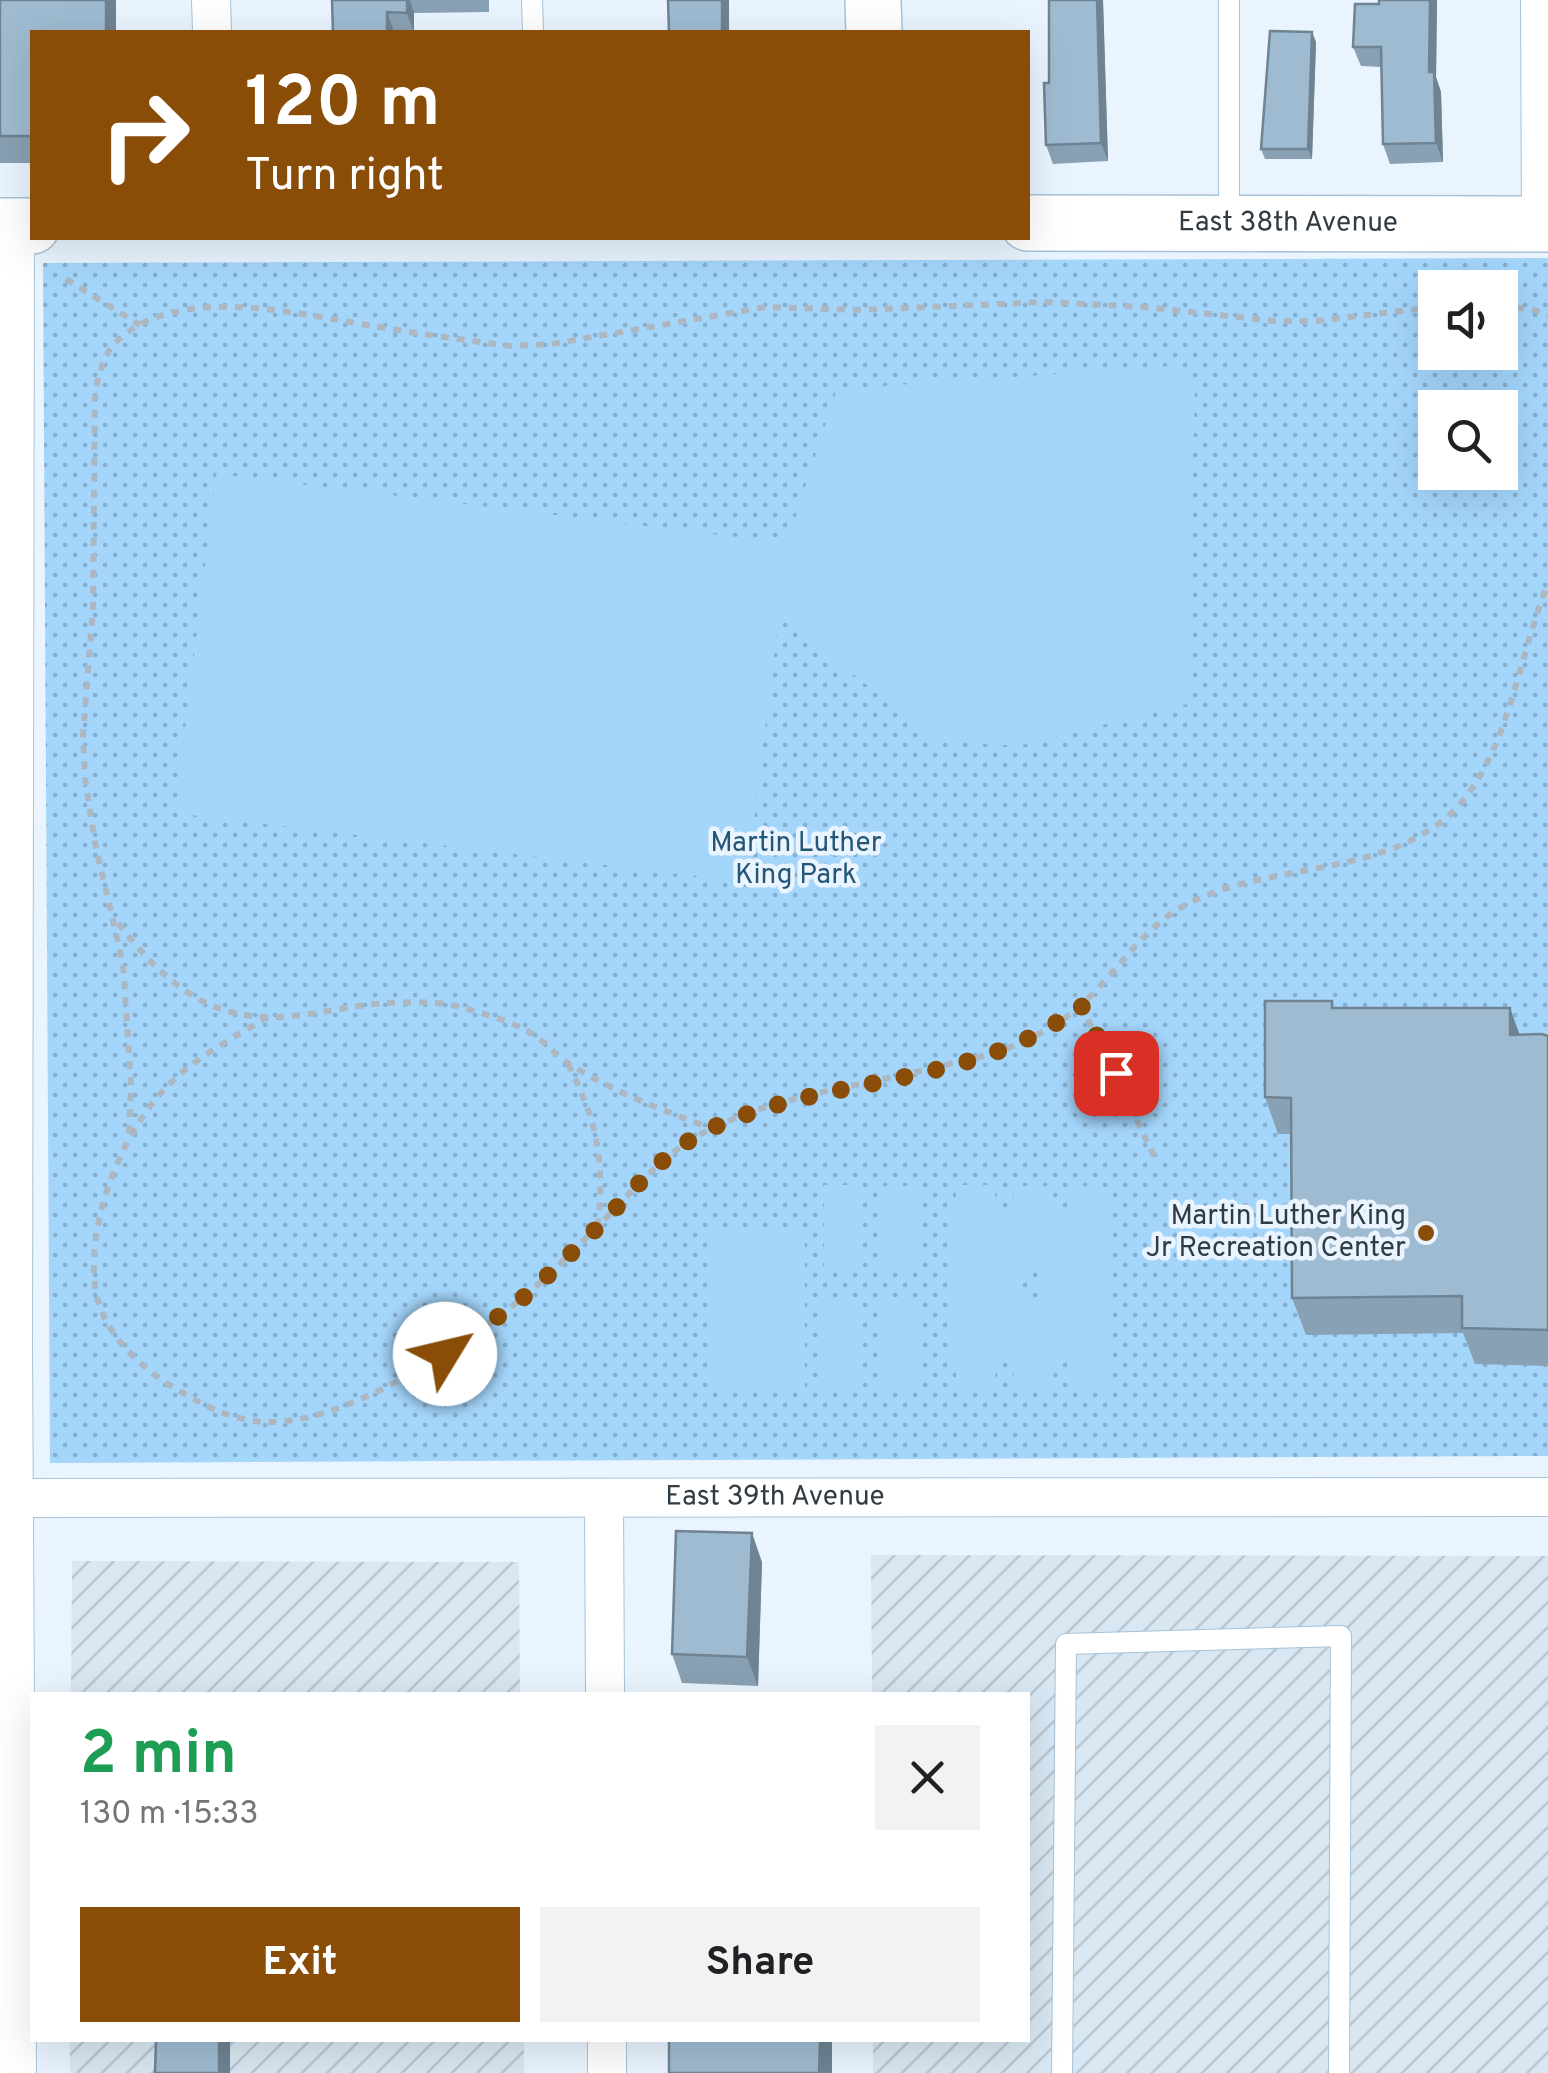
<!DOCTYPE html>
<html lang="en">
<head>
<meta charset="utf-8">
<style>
	body { margin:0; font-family:Overpass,sans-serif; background:#f2f2f2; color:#202124; height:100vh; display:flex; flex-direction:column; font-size:38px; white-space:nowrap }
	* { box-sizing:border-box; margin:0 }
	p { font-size:32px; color:#757577 }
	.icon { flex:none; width:55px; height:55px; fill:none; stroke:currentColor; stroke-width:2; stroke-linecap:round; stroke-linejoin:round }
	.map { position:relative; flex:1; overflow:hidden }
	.sheet { position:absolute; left:30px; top:1692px; width:1000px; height:350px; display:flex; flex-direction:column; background:#fff; border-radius:0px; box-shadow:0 10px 40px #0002 }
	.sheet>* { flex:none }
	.hud { position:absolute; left:30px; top:30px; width:1000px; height:210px; border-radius:0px; box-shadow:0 10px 40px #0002; background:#894d08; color:#fff; overflow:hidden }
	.fabs { position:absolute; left:1418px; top:270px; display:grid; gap:20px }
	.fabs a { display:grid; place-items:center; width:100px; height:100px; border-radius:0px; background:#fff; box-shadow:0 10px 40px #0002; font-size:50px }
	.pin { position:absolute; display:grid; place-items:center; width:85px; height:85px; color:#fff; margin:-42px; border-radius:20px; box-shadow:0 5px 15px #0006 }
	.me { position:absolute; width:110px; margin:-55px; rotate:54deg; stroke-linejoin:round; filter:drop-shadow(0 0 8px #0008) }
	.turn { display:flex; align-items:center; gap:35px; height:210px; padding:0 50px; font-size:45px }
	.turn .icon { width:130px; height:130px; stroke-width:2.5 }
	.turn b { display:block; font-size:70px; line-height:85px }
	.round { display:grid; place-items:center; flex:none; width:105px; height:105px; border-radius:0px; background:#f2f2f2 }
	.head { display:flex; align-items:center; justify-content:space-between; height:170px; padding:0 50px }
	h1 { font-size:60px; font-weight:700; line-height:75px; color:#1e9e55 }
	.button { display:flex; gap:20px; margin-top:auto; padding:20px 50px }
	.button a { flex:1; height:115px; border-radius:0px; background:#894d08; color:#fff; font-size:40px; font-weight:700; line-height:115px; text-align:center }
	.button a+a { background:#f2f2f2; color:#202124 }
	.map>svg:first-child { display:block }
	.industrial { fill:url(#industrial-furrows) }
	.grass { fill:url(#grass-dots); fill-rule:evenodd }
	.pitch { fill:#a4d6fc; fill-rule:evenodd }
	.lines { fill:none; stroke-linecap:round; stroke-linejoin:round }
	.lane-casing { stroke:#a6c3d9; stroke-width:22 }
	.street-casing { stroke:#a6c3d9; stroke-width:40 }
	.secondary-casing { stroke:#a6c3d9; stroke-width:58 }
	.path { stroke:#acb7c1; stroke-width:6; stroke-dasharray:8 8; stroke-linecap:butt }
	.lane { stroke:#fff; stroke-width:20 }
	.street { stroke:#fff; stroke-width:38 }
	.secondary { stroke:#fff; stroke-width:55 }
	.wall { fill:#89a1b4 }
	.shaded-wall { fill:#6f8392 }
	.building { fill:#9fbbd1; stroke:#6f8392; stroke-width:2.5 }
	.route { stroke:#894d08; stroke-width:18; stroke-dasharray:0 32.4 }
	.poi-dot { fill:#894d08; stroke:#e9f4fe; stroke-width:4 }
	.labels { text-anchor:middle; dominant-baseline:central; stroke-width:9; stroke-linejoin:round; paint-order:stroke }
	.street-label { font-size:28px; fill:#303b44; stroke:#e9f4fe }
	.park-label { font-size:28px; fill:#245678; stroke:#e9f4fe }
	.poi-label { font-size:28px; fill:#303b44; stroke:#e9f4fe; text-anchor:end }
</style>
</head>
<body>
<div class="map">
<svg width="1548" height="2073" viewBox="0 0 1548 2073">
	<defs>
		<pattern id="industrial-furrows" width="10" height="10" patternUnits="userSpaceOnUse" patternTransform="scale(2.5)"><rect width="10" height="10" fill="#d8e7f2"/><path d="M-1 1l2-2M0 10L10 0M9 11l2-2" fill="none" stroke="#bac7d1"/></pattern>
		<pattern id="grass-dots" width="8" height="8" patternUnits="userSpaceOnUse" patternTransform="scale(2.5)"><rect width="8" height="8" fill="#a4d6fc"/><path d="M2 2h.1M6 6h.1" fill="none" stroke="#86afce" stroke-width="1.8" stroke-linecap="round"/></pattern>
	</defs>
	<rect width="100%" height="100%" fill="#e9f4fe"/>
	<!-- industrial -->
	<path class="industrial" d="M 871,1555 L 1548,1556 L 1548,2073 L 873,2073 L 873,2040 L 1028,2040 L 1028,1695 L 872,1695 Z
		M 72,1561 L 519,1562 L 520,1695 L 71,1695 Z
		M 70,2040 L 524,2040 L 524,2073 L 70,2073 Z"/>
	<!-- grass -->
	<path class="grass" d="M 1548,258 L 1548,1456 L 50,1463 L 43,263 ZM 1435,288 L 1500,288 L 1500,352 L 1435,352 ZM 1435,408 L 1500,408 L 1500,472 L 1435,472 Z"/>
	<!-- pitch -->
	<path class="pitch" d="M 1174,366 L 1195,385 L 1187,704 L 1018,746 L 939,741 L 779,617 L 746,882 L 175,813 L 216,474 L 787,543 L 837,389 Z
		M 824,1185 L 863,1185 L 863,1270 L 824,1270 Z
		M 956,1185 L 995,1185 L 996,1212 L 1013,1211 L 1014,1186 L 1053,1186 L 1054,1212 L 1071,1211 L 1071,1186 L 1110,1187 L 1113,1362 L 1110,1389 L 1071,1388 L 1071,1362 L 1054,1362 L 1053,1389 L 1014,1389 L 1014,1362 L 996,1362 L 995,1389 L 956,1389 L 956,1363 L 953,1362 L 953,1212 L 956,1211 ZM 1023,1271 L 1043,1272 L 1043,1303 L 1023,1303 Z
		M 881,1186 L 920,1186 L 920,1271 L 881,1271 Z
		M 707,1228 L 805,1228 L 805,1389 L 708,1389 Z
		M 823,1302 L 863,1303 L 862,1388 L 823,1388 Z
		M 881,1302 L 920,1303 L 920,1388 L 881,1388 Z"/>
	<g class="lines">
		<defs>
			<path id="lane" d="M 532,0 L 533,32
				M 1229,0 L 1229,222
				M 1062,2073 L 1066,1644 L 1341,1636 L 1339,2073"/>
			<g id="street">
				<path d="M 211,0 L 212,32"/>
				<path d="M 1540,0 L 1541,224"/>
				<path d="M 15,226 L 13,1347 L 17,2073"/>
				<path id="s1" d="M 0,1498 L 1548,1497"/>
				<path d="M 604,1498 L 605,1695"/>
				<path d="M 607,2040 L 607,2073"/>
			</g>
			<g id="secondary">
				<path d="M 873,0 L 874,32"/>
				<path id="s2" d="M 1028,223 L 1548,224"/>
				<path d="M 0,226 L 32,226"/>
			</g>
		</defs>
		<!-- lane casing -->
		<use href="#lane" class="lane-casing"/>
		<!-- street casing -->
		<use href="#street" class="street-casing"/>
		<!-- secondary casing -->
		<use href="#secondary" class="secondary-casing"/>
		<!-- path -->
		<path class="path" d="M 66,279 L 140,325
			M 1500,307 L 1531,309 L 1548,315
			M 118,923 C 157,973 199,1016 267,1017 C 306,1018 349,1005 388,1003 C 414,1002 440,1001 464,1008 C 485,1014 510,1021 529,1032 C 544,1040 556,1056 571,1065 C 614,1092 662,1110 710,1128
			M 1081,1005 L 1156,1160
			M 268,1017 C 231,1039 190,1060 161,1093 C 118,1141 83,1232 97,1297 C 106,1335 141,1368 173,1387 C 206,1407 236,1423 275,1422 C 353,1419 469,1343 527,1294 C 550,1275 570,1253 591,1233 C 625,1200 655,1161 696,1137 C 771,1094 867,1086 949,1064 C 970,1059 993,1055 1013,1046 C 1036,1036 1060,1024 1079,1007 C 1116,974 1145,924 1191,902 C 1269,864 1370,876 1441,822 C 1507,771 1517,658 1548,584
			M 568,1064 C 597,1121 605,1161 598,1225
			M 129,1133 L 131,1085 L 123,964 L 95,843 L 85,778 L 83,735 L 93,606 L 95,392 C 99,375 103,356 115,343 C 175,283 293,313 367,325 C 415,333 463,340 511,346 L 552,344 L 766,307 L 860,310 L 1045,302 L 1145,307 L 1274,321 L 1316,321 L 1435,307"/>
		<!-- lane -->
		<use href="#lane" class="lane"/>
		<!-- street -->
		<use href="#street" class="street"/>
		<!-- secondary -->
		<use href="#secondary" class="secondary"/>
	</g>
	<!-- wall -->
	<path class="wall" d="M 0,0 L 116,0 L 116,32 L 32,32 L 32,163 L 0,163 Z
		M 332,0 L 489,0 L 489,12 L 414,13 L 414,32 L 394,31 Z
		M 1049,0 L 1103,0 L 1108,161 L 1053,164 L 1046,145 L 1049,83 Z
		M 1379,0 L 1437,0 L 1436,77 L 1441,92 L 1443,162 L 1390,164 L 1383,144 L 1381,67 L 1361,66 L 1353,47 L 1379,4 Z
		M 1316,42 L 1312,159 L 1265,159 L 1261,149 Z
		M 1332,1001 L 1334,1008 L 1510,1008 L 1519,1035 L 1548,1036 L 1548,1366 L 1475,1364 L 1463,1333 L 1306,1335 L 1292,1298 L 1291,1134 L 1278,1134 L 1265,1097 Z
		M 762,1562 L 758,1686 L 682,1683 L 672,1654 Z"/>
	<!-- shaded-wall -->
	<path class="shaded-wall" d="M 106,0 L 116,0 L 116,32 L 106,32 Z
		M 407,0 L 410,0 L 414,13 L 414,32 L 407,13 Z
		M 722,0 L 729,0 L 729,32 L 722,32 Z
		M 1097,0 L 1103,0 L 1108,161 L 1101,143 Z
		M 1430,0 L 1437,0 L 1436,77 L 1441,92 L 1443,162 L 1436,143 L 1429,72 Z
		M 387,12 L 394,32 L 387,32 Z
		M 1312,32 L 1316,42 L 1312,159 L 1308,149 Z
		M 1510,1008 L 1523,1044 L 1510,1035 Z
		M 752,1533 L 762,1562 L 758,1686 L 747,1657 Z
		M 219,2040 L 230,2040 L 230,2073 L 219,2073 Z
		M 820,2040 L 832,2040 L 832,2073 L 819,2073 Z"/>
	<!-- building -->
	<path class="building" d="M 0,0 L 106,0 L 106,32 L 32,32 L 32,136 L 0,136 Z
		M 332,0 L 407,0 L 407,13 L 387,12 L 387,32 L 333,32 Z
		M 668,0 L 722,0 L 722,32 L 669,32 Z
		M 1049,0 L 1097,0 L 1101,143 L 1046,145 L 1044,83 L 1049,83 Z
		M 1379,0 L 1430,0 L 1429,72 L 1434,72 L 1436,143 L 1383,144 L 1381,47 L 1353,47 L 1355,4 L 1379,4 Z
		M 1270,31 L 1312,32 L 1308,149 L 1261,149 Z
		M 1265,1001 L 1332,1001 L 1332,1008 L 1510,1008 L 1510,1035 L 1542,1034 L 1548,1036 L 1548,1330 L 1462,1328 L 1462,1296 L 1292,1298 L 1291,1098 L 1265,1097 Z
		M 676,1531 L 752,1533 L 747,1657 L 672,1654 Z
		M 156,2040 L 219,2040 L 219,2073 L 155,2073 Z
		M 669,2040 L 820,2040 L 819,2073 L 669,2073 Z"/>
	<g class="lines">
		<!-- route -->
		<path class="route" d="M 445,1354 C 473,1333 505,1314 531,1291 C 555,1269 579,1246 602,1223 C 634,1189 667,1149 710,1129 C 827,1074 980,1088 1081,1005 L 1116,1073"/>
	</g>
	<!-- markers -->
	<circle class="poi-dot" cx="1426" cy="1233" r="10"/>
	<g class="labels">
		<!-- street labels -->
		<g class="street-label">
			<text stroke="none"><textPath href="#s2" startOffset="260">East 38th Avenue</textPath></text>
			<text stroke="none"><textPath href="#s1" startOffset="775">East 39th Avenue</textPath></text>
		</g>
		<!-- park labels -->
		<g class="park-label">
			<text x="796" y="844">Martin Luther<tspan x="796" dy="32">King Park</tspan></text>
		</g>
		<!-- poi labels -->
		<g class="poi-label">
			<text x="1406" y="1217">Martin Luther King<tspan x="1406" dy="32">Jr Recreation Center</tspan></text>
		</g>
	</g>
</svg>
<div class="fabs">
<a><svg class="icon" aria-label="sound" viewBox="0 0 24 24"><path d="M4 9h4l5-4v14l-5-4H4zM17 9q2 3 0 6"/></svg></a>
<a><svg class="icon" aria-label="search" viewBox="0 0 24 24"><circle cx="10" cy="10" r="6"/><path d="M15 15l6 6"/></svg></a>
</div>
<div class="pin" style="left:1116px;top:1073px;background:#d93025"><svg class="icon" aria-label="arrive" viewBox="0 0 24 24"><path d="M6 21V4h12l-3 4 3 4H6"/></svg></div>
<svg class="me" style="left:445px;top:1354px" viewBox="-20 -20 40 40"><circle r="19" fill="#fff"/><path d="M0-13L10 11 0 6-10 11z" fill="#894d08"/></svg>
<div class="hud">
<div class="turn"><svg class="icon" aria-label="right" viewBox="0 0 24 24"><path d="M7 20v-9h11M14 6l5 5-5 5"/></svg><div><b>120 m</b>Turn right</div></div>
</div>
<section class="sheet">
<div class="head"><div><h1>2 min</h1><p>130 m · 15:33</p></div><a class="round"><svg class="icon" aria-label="close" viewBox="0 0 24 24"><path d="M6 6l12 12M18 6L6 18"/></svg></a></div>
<div class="button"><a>Exit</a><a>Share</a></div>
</section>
</div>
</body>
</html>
